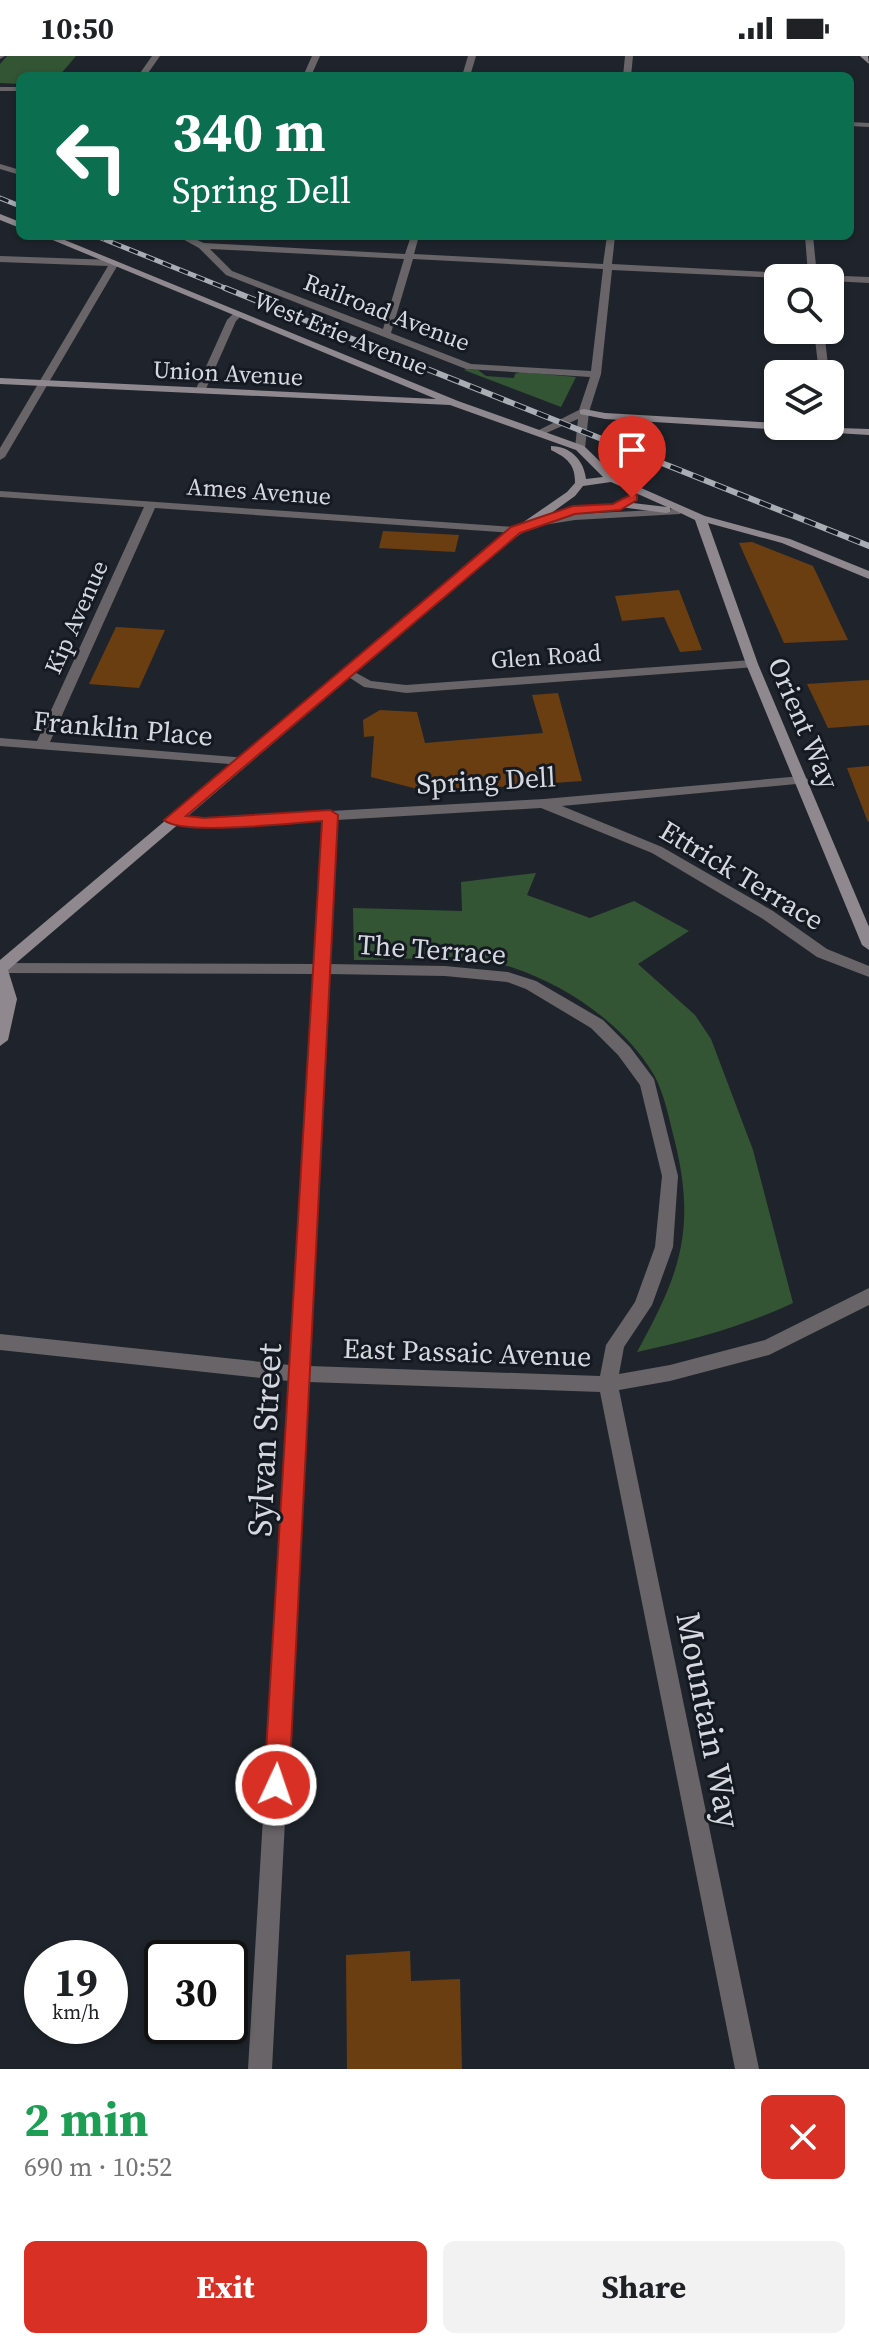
<!DOCTYPE html>
<html lang="en">
<head>
<meta charset="utf-8">
<style>
	body { margin:0; font-family:"Source Serif 4",serif; background:#f2f2f2; color:#202124; height:100vh; display:flex; flex-direction:column; font-size:30px; white-space:nowrap }
	* { box-sizing:border-box; margin:0 }
	p { font-size:26px; color:#757577 }
	.icon { flex:none; width:44px; height:44px; fill:none; stroke:currentColor; stroke-width:2; stroke-linecap:round; stroke-linejoin:round }
	.map { position:relative; height:2013px; overflow:hidden }
	.sheet { display:flex; flex-direction:column; background:#fff; flex:1 }
	.sheet>* { flex:none }
	.top-card { position:absolute; left:16px; top:16px; width:838px; height:168px; border-radius:12px; box-shadow:0 2px 6px #0004; background:#0b6e4f; color:#fff; overflow:hidden }
	.controls { position:absolute; left:764px; top:208px; display:grid; gap:16px }
	.controls a { display:grid; place-items:center; width:80px; height:80px; border-radius:12px; background:#fff; box-shadow:0 2px 6px #0004; font-size:40px }
	.speed { position:absolute; left:24px; top:1884px; display:flex; gap:16px; font-size:40px; font-weight:700; text-align:center }
	.speed>* { display:grid; place-content:center; width:104px; height:104px; border-radius:50%; background:#fff; box-shadow:0 2px 6px #0004; line-height:1 }
	.speed small { font-size:20px; font-weight:400 }
	.speed .limit { border:4px solid #111; border-radius:12px; background:#fff; color:#111 }
	.pin { position:absolute; display:grid; place-items:center; width:68px; height:68px; color:#fff; margin:-82px -34px; border-radius:50% 50% 50% 0; rotate:-45deg; box-shadow:0 0 8px #0007 }
	.pin .icon { rotate:45deg }
	.me { position:absolute; width:88px; margin:-44px; rotate:3deg; stroke-linejoin:round; filter:drop-shadow(0 0 6px #0008) }
	.turn { display:flex; align-items:center; gap:28px; height:168px; padding:0 24px; font-size:36px }
	.turn .icon { width:104px; height:104px; stroke-width:2.5 }
	.turn b { display:block; font-size:56px; line-height:68px }
	.round { display:grid; place-items:center; flex:none; width:84px; height:84px; border-radius:12px; background:#f2f2f2 }
	.summary { display:flex; align-items:center; justify-content:space-between; height:136px; padding:0 24px }
	h1 { font-size:48px; font-weight:700; line-height:60px; color:#1e9e55 }
	.button { display:flex; gap:16px; margin-top:auto; padding:16px 24px }
	.button a { flex:1; height:92px; border-radius:12px; background:#d93025; color:#fff; font-size:32px; font-weight:700; line-height:92px; text-align:center }
	.button a+a { background:#f2f2f2; color:#202124 }
	.status { display:flex; justify-content:space-between; align-items:center; height:56px; padding:0 40px; background:#fff; direction:ltr }
	.status svg { height:22px; fill:currentColor }
	.map>svg:first-child { display:block }
	.green { fill:#345534 }
	.building { fill:#6b3e11 }
	.lines { fill:none; stroke-linecap:round; stroke-linejoin:round }
	.street { fill:#686468; fill-rule:evenodd }
	.secondary { fill:#8f898f; fill-rule:evenodd }
	.rail-far1-casing { stroke:#a9adb4; stroke-width:5 }
	.rail-casing { stroke:#a9adb4; stroke-width:6 }
	.rail-far1 { stroke:#151a22; stroke-width:3; stroke-dasharray:9; stroke-linecap:butt }
	.rail { stroke:#151a22; stroke-width:4; stroke-dasharray:12; stroke-linecap:butt }
	.route { fill:#d93025; stroke:#8d1f18; stroke-width:2 }
	.labels { text-anchor:middle; dominant-baseline:central; stroke-width:6; stroke-linejoin:round; paint-order:stroke }
	.far-street-label { font-size:24px; fill:#d5d9df; stroke:#151a22 }
	.street-label { font-size:28px; fill:#d5d9df; stroke:#151a22 }
	.near-street-label { font-size:34px; fill:#d5d9df; stroke:#151a22 }
</style>
</head>
<body>
<div class="status"><b>10:50</b><svg viewBox="0 0 49 12"><path d="M0 12V9h3v3zM5 12V6h3v6zM10 12V3h3v9zM15 12V0h3v12zM26 1h20v11H26zM47 4h2v5h-2z"/></svg></div>
<div class="map">
<svg width="869" height="2013" viewBox="0 0 869 2013">
	<rect width="100%" height="100%" fill="#1f242c"/>
	<!-- green -->
	<path class="green" d="M 7,0 L 76,0 L 59,20 L 20,20 L 20,28 L 0,27 L 0,8 Z
		M 467,313 L 478,314 L 486,320 L 514,322 L 515,318 L 520,316 L 576,321 L 561,351 L 464,314 Z
		M 536,817 L 527,839 L 590,862 L 634,845 L 689,875 L 638,908 L 695,959 L 711,983 L 753,1094 L 793,1247 C 742,1271 692,1284 637,1296 C 655,1263 674,1228 681,1190 C 688,1153 683,1118 674,1082 C 669,1062 664,1037 654,1019 C 624,968 566,929 511,911 C 466,897 402,904 354,904 L 353,852 L 462,855 L 461,826 Z"/>
	<!-- building -->
	<path class="building" d="M 383,475 L 459,479 L 455,496 L 379,492 Z
		M 752,486 L 813,510 L 848,584 L 784,587 L 739,487 Z
		M 679,534 L 702,594 L 680,596 L 664,561 L 622,565 L 615,540 Z
		M 116,571 L 165,574 L 139,632 L 89,628 Z
		M 869,624 L 869,669 L 828,672 L 807,628 Z
		M 558,637 L 582,725 L 429,736 L 371,721 L 374,680 L 364,681 L 363,664 L 380,654 L 417,656 L 425,687 L 543,677 L 532,639 Z
		M 869,710 L 869,765 L 868,766 L 847,712 Z
		M 410,1895 L 411,1925 L 460,1923 L 462,2013 L 347,2013 L 346,1899 Z"/>
	<g class="lines">
		<!-- street -->
		<path class="street" d="M 0,0 L 5,0 L 0,3 Z
			M 152,0 L 160,0 L 146,20 L 138,20 Z
			M 312,0 L 320,0 L 311,20 L 303,20 Z
			M 468,0 L 476,0 L 470,20 L 462,20 Z
			M 625,0 L 633,0 L 631,20 L 623,20 Z
			M 0,31 L 20,31 L 20,35 L 0,35 Z
			M 850,66 L 869,67 L 869,71 L 850,70 Z
			M 0,108 L 20,114 L 20,119 L 0,113 Z
			M 177,180 L 188,180 L 204,187 L 405,198 L 411,180 L 419,180 L 414,198 L 603,208 L 607,180 L 615,180 L 612,208 L 808,218 L 805,180 L 813,180 L 817,219 L 869,221 L 869,227 L 830,225 L 830,222 L 778,222 L 612,214 L 601,318 L 589,356 L 585,392 L 580,395 L 575,392 L 578,363 L 544,378 L 535,376 L 579,354 L 590,321 L 466,313 L 226,219 L 199,192 ZM 210,193 L 404,203 L 383,273 L 232,215 ZM 413,203 L 603,213 L 591,315 L 471,308 L 391,277 Z
			M 0,200 L 114,204 L 119,207 L 5,401 L 0,404 L 0,392 L 108,210 L 0,206 Z
			M 235,256 L 243,258 L 236,265 L 205,335 L 196,337 L 195,335 L 227,264 Z
			M 814,274 L 824,274 L 829,318 L 819,318 Z
			M 830,360 L 835,363 L 836,374 L 831,377 L 827,376 L 825,370 L 830,370 Z
			M 0,435 L 515,471 L 521,474 L 515,477 L 155,452 L 50,686 L 247,702 L 247,708 L 242,709 L 0,690 L 0,682 L 37,685 L 144,451 L 0,441 Z
			M 676,453 L 682,456 L 680,458 L 575,464 L 531,471 L 525,468 L 531,465 L 575,458 Z
			M 752,604 L 758,608 L 756,611 L 406,637 L 364,631 L 341,616 L 347,612 L 371,625 L 406,629 Z
			M 802,720 L 809,724 L 807,727 L 562,750 L 662,791 L 773,855 L 827,893 L 869,910 L 869,921 L 817,901 L 763,863 L 652,797 L 541,752 L 337,764 L 329,908 L 445,910 L 508,916 L 536,925 L 603,964 L 630,991 L 654,1023 L 678,1120 L 673,1191 L 652,1249 L 624,1291 L 619,1318 L 670,1309 L 765,1284 L 869,1232 L 869,1249 L 769,1299 L 670,1325 L 619,1334 L 759,2013 L 735,2013 L 600,1336 L 308,1326 L 272,2013 L 248,2013 L 289,1325 L 0,1294 L 0,1278 L 290,1309 L 313,918 L 0,917 L 0,907 L 314,908 L 323,764 L 204,772 L 167,767 L 165,764 L 172,760 L 204,762 L 544,743 ZM 329,918 L 445,920 L 507,926 L 526,933 L 591,972 L 618,999 L 640,1029 L 662,1120 L 655,1191 L 635,1246 L 606,1289 L 600,1320 L 309,1310 Z"/>
		<!-- secondary -->
		<path class="secondary" d="M 860,0 L 868,0 L 869,8 Z
			M 0,158 L 20,166 L 20,172 L 0,164 Z
			M 43,180 L 55,180 L 458,345 L 584,390 L 616,421 L 705,460 L 790,483 L 869,515 L 869,523 L 782,487 L 708,467 L 758,608 L 869,871 L 869,894 L 862,889 L 746,608 L 695,464 L 670,452 L 670,456 L 666,457 L 620,451 L 618,449 L 624,446 L 667,451 L 611,426 L 583,430 L 575,440 L 550,458 C 565,453 580,448 597,450 L 597,454 L 536,468 L 507,487 L 8,914 L 17,943 L 8,984 L 0,990 L 0,904 L 499,483 L 567,436 L 575,427 C 575,408 567,402 551,394 L 551,390 C 570,390 584,404 586,423 L 603,421 L 576,394 L 450,349 L 0,328 L 0,322 L 436,343 Z
			M 584,353 L 605,357 L 778,367 L 778,370 L 869,373 L 869,379 L 605,363 L 580,358 L 580,354 Z"/>
		<defs>
			<path id="rail-far1" d="M 0,142 L 20,150
				M 96,180 L 230,234"/>
			<path id="rail" d="M 225,232 L 869,490"/>
		</defs>
		<!-- rail-far1 casing -->
		<use href="#rail-far1" class="rail-far1-casing"/>
		<!-- rail casing -->
		<use href="#rail" class="rail-casing"/>
		<!-- rail-far1 -->
		<use href="#rail-far1" class="rail-far1"/>
		<!-- rail -->
		<use href="#rail" class="rail"/>
	</g>
	<!-- route -->
	<path class="route" d="M 632,438 L 637,439 L 637,444 L 620,454 L 575,458 L 520,477 L 186,760 L 204,762 L 330,754 L 338,759 L 289,1729 L 285,1738 L 276,1741 L 267,1738 L 264,1729 L 322,765 C 293,767 181,780 164,764 L 511,471 L 573,450 L 613,448 Z"/>
	<g class="labels">
		<!-- far-street labels -->
		<g class="far-street-label">
			<text transform="translate(387 256) rotate(21)">Railroad Avenue</text>
			<text transform="translate(341 277) rotate(22)">West Erie Avenue</text>
			<text transform="translate(228 317) rotate(3)">Union Avenue</text>
			<text transform="translate(259 435) rotate(4)">Ames Avenue</text>
			<text transform="translate(76 561) rotate(-66)">Kip Avenue</text>
			<text transform="translate(546 600) rotate(-4)">Glen Road</text>
		</g>
		<!-- street labels -->
		<g class="street-label">
			<text transform="translate(804 667) rotate(67)">Orient Way</text>
			<text transform="translate(123 672) rotate(5)">Franklin Place</text>
			<text transform="translate(486 724) rotate(-3)">Spring Dell</text>
			<text transform="translate(742 819) rotate(31)">Ettrick Terrace</text>
			<text transform="translate(432 893) rotate(4)">The Terrace</text>
			<text transform="translate(467 1296) rotate(2)">East Passaic Avenue</text>
		</g>
		<!-- near-street labels -->
		<g class="near-street-label">
			<text transform="translate(264 1384) rotate(-87)">Sylvan Street</text>
			<text transform="translate(709 1664) rotate(79)">Mountain Way</text>
		</g>
	</g>
</svg>
<div class="controls">
<a><svg class="icon" aria-label="search" viewBox="0 0 24 24"><circle cx="10" cy="10" r="6"/><path d="M15 15l6 6"/></svg></a>
<a><svg class="icon" aria-label="layers" viewBox="0 0 24 24"><path d="M12 4l9 5-9 5-9-5zM3 14l9 5 9-5"/></svg></a>
</div>
<div class="speed"><div>19<small>km/h</small></div><div class="limit">30</div></div>
<div class="pin" style="left:632px;top:442px;background:#d93025"><svg class="icon" aria-label="arrive" viewBox="0 0 24 24"><path d="M6 21V4h12l-3 4 3 4H6"/></svg></div>
<svg class="me" style="left:276px;top:1729px" viewBox="-20 -20 40 40"><circle r="17" fill="#d93025" stroke="#fff" stroke-width="3"/><path d="M0-11L8 9 0 5-8 9z" fill="#fff"/></svg>
<div class="top-card">
<div class="turn"><svg class="icon" aria-label="left" viewBox="0 0 24 24"><path d="M17 20v-9H6M10 6l-5 5 5 5"/></svg><div><b>340 m</b>Spring Dell</div></div>
</div>
</div>
<section class="sheet">
<div class="summary"><div><h1>2 min</h1><p>690 m · 10:52</p></div><a class="round" style="background:#d93025;color:#fff"><svg class="icon" aria-label="close" viewBox="0 0 24 24"><path d="M6 6l12 12M18 6L6 18"/></svg></a></div>
<div class="button"><a>Exit</a><a>Share</a></div>
</section>
</body>
</html>
